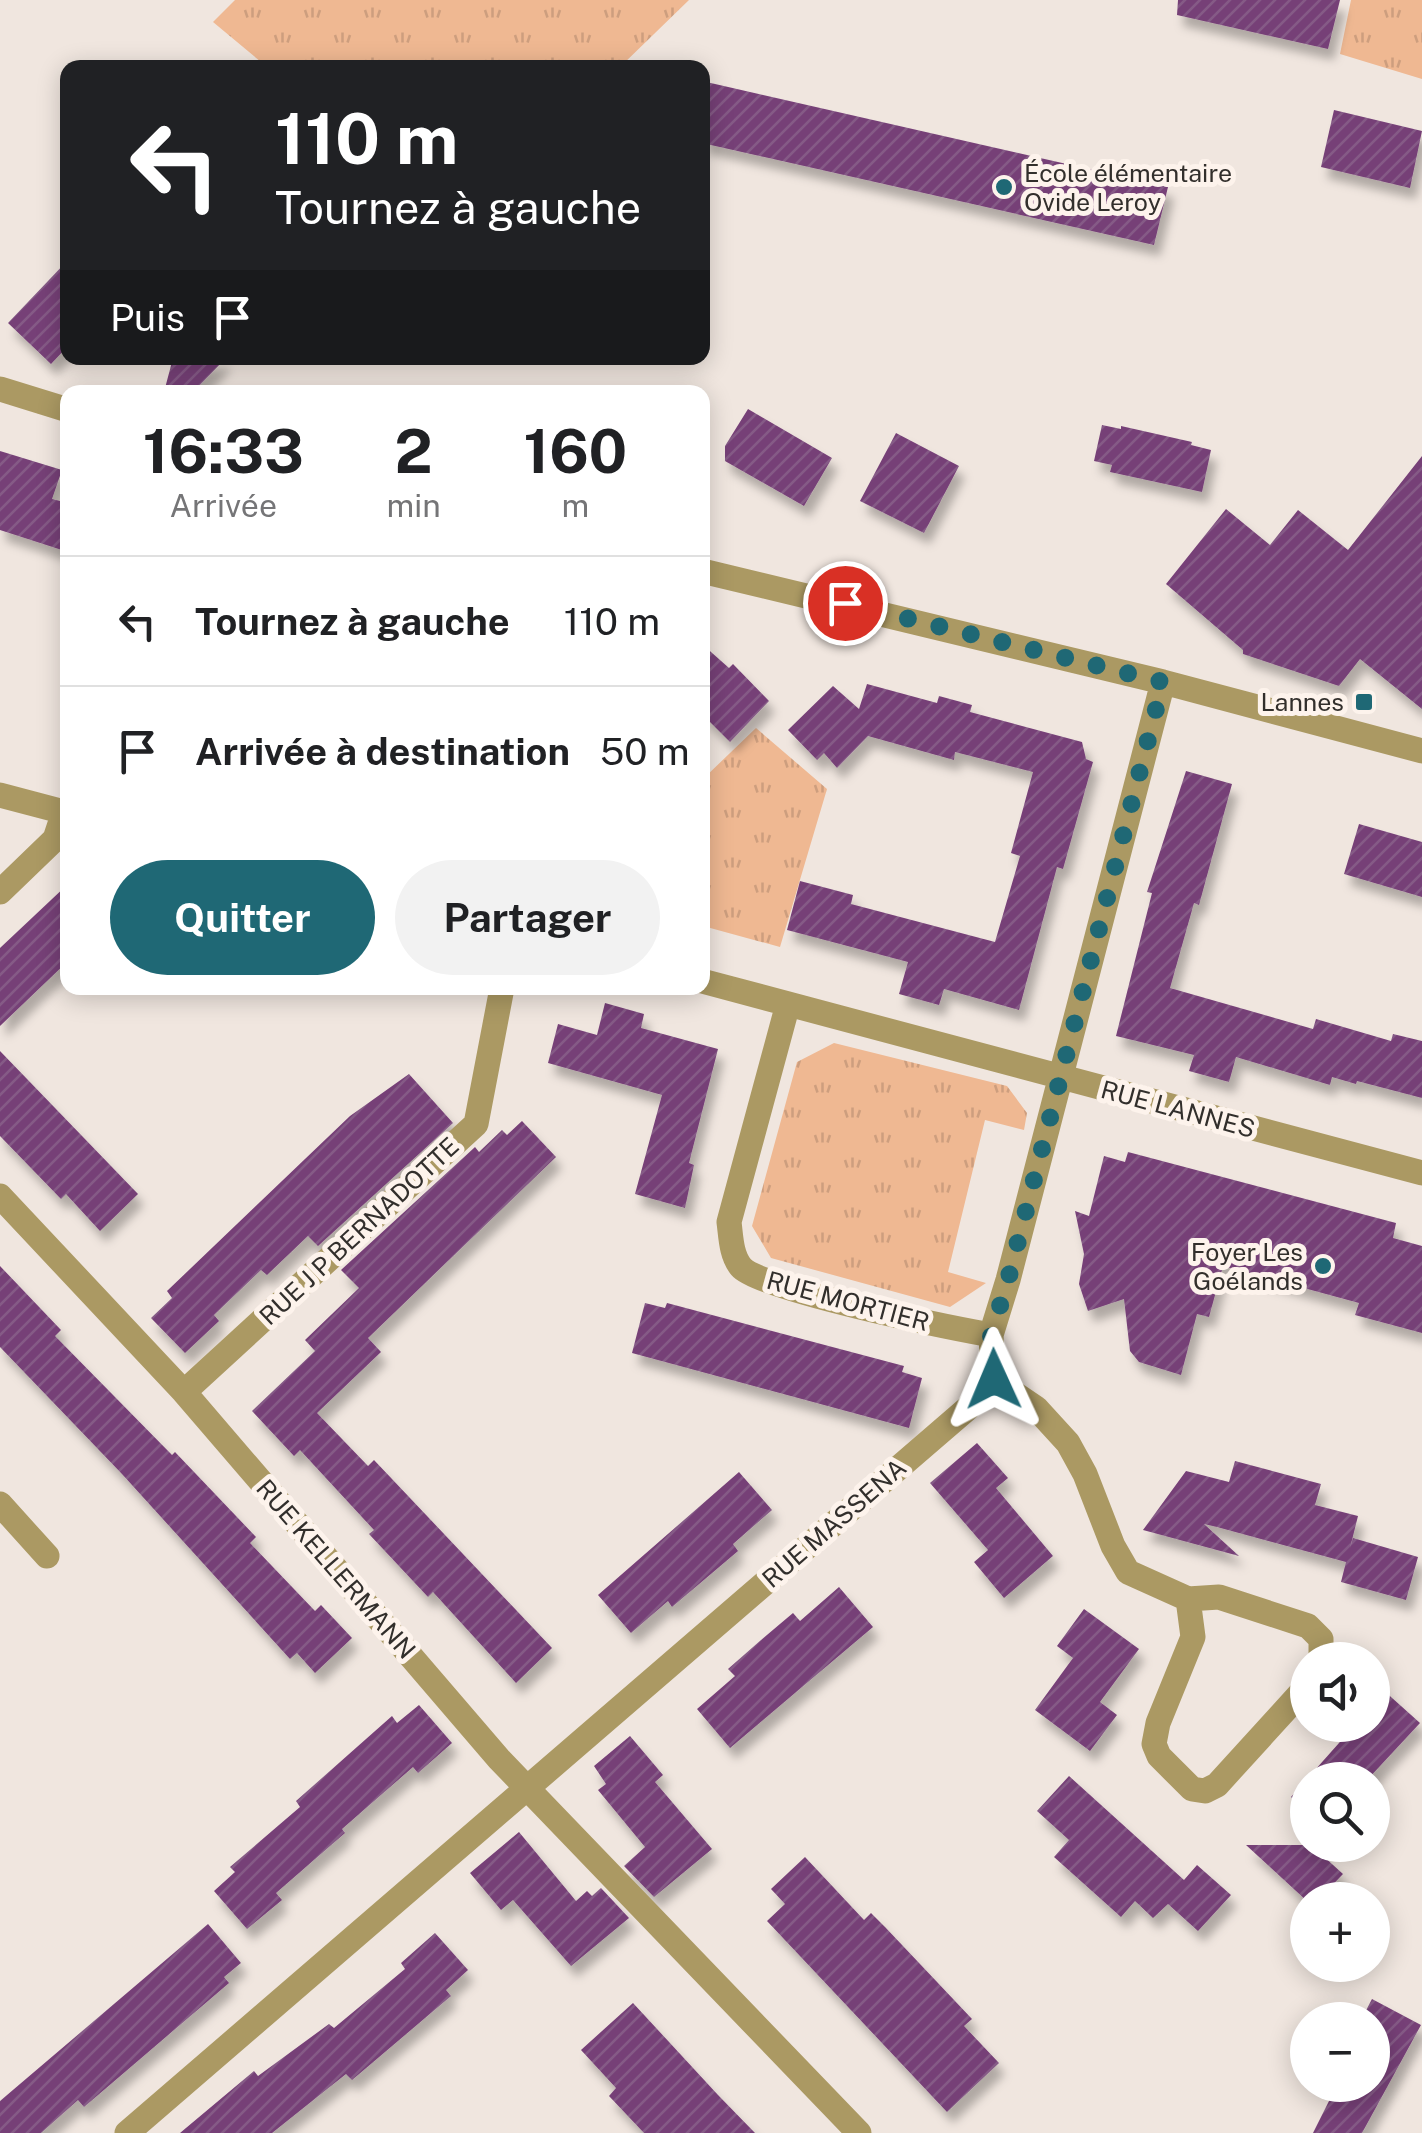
<!DOCTYPE html>
<html lang="fr">
<head>
<meta charset="utf-8">
<style>
	body { margin:0; font-family:"Public Sans",sans-serif; background:#f2f2f2; color:#202124; height:100vh; display:flex; flex-direction:column; font-size:38px; white-space:nowrap }
	* { box-sizing:border-box; margin:0 }
	p { font-size:32px; color:#757577 }
	.icon { flex:none; width:55px; height:55px; fill:none; stroke:currentColor; stroke-width:2; stroke-linecap:round; stroke-linejoin:round }
	.map { position:relative; flex:1; overflow:hidden }
	.drawer { position:absolute; left:60px; top:385px; width:650px; height:610px; display:flex; flex-direction:column; background:#fff; border-radius:20px; box-shadow:0 5px 25px #0003 }
	.drawer>* { flex:none }
	.top-card { position:absolute; left:60px; top:60px; width:650px; height:305px; border-radius:20px; box-shadow:0 5px 25px #0003; background:#202124; color:#fff; overflow:hidden }
	.buttons { position:absolute; left:1290px; top:1642px; display:grid; gap:20px }
	.buttons a { display:grid; place-items:center; width:100px; height:100px; border-radius:50%; background:#fff; box-shadow:0 5px 25px #0003; font-size:50px }
	.pin { position:absolute; display:grid; place-items:center; width:85px; height:85px; color:#fff; margin:-42px; border:5px solid #fff; border-radius:50%; box-shadow:0 2px 10px #0007 }
	.me { position:absolute; width:110px; margin:-55px; rotate:359deg; stroke-linejoin:round; filter:drop-shadow(0 0 8px #0008) }
	.turn { display:flex; align-items:center; gap:35px; height:210px; padding:0 50px; font-size:45px }
	.turn .icon { width:130px; height:130px; stroke-width:2.5 }
	.turn b { display:block; font-size:70px; line-height:85px }
	.then { display:flex; align-items:center; height:95px; padding:0 50px; background:#0003; gap:20px; font-size:38px }
	.eta { display:flex; justify-content:space-evenly; align-items:center; height:170px; text-align:center }
	.eta b { font-size:60px; font-weight:700; line-height:70px }
	.primary-button { display:flex; gap:20px; margin-top:auto; padding:20px 50px }
	.primary-button a { flex:1; height:115px; border-radius:60px; background:#1f6875; color:#fff; font-size:40px; font-weight:700; line-height:115px; text-align:center }
	.primary-button a+a { background:#f2f2f2; color:#202124 }
	ul { padding:0; list-style:none }
	li { display:flex; align-items:center; gap:30px; height:130px; padding:0 50px; border-top:2px solid #e0e0e0 }
	li div { flex:1 }
	li b { display:block; font-size:38px }
	li em { font-style:normal }
	.map>svg:first-child { display:block }
	.grass { fill:url(#grass-tufts) }
	.building { fill:url(#building-hatch); filter:url(#shadow) }
	.lines { fill:none; stroke-linecap:round; stroke-linejoin:round }
	.street { stroke:#ab9963; stroke-width:25 }
	.route { stroke:#1f6875; stroke-width:18; stroke-dasharray:0 32.4 }
	.poi-dot { fill:#1f6875; stroke:#fdf3ec; stroke-width:4 }
	.labels { text-anchor:middle; dominant-baseline:central; stroke-width:10; stroke-linejoin:round; paint-order:stroke }
	.poi-label { font-size:25px; fill:#322f2c; stroke:#fdf3ec; text-anchor:end }
	.street-label { font-size:25px; fill:#322f2c; stroke:#fdf3ec }
</style>
</head>
<body>
<div class="map">
<svg width="1422" height="2133" viewBox="0 0 1422 2133">
	<defs>
		<pattern id="grass-tufts" width="24" height="20" patternUnits="userSpaceOnUse" patternTransform="scale(2.5)"><rect width="24" height="20" fill="#efb892"/><path d="M3 7l-1-3M5 7V3M7 7l1-3M15 17l-1-3M17 17v-4M19 17l1-3" fill="none" stroke="#cd9e7e"/></pattern>
		<pattern id="building-hatch" width="6" height="6" patternUnits="userSpaceOnUse" patternTransform="scale(2.5)"><rect width="6" height="6" fill="#764077"/><path d="M-1 1l2-2M0 6l6-6M5 7l2-2" fill="none" stroke="#855a86"/></pattern>
		<filter id="shadow"><feDropShadow dx="6" dy="11" stdDeviation="5" flood-color="#0004"/></filter>
	</defs>
	<rect width="100%" height="100%" fill="#f0e6df"/>
	<!-- grass -->
	<path class="grass" d="M 235,0 L 689,0 L 619,68 L 267,67 L 213,22 Z
		M 1351,0 L 1422,0 L 1422,79 L 1340,54 Z
		M 756,728 L 827,789 L 780,947 L 703,926 L 703,779 Z
		M 834,1043 L 1007,1086 L 1027,1113 L 1024,1130 L 985,1120 L 948,1272 L 986,1283 L 950,1307 L 771,1258 L 752,1226 L 797,1062 Z"/>
	<!-- building -->
	<path class="building" d="M 1178,0 L 1340,0 L 1328,49 L 1177,15 Z
		M 702,81 L 1168,187 L 1154,245 L 702,143 Z
		M 1334,110 L 1422,131 L 1410,188 L 1321,167 Z
		M 68,260 L 68,346 L 51,364 L 8,323 Z
		M 173,358 L 226,358 L 193,392 L 164,392 Z
		M 748,409 L 832,458 L 804,506 L 725,461 L 725,446 Z
		M 1102,425 L 1121,429 L 1121,426 L 1192,442 L 1191,445 L 1211,450 L 1202,492 L 1110,472 L 1112,465 L 1094,461 Z
		M 896,433 L 959,466 L 924,533 L 860,501 Z
		M 0,451 L 62,470 L 52,499 L 68,503 L 68,552 L 0,530 Z
		M 1422,456 L 1422,709 L 1360,659 L 1339,686 L 1243,654 L 1243,650 L 1166,584 L 1226,509 L 1270,545 L 1298,510 L 1348,550 Z
		M 702,644 L 729,668 L 733,664 L 769,701 L 730,742 L 702,714 Z
		M 867,684 L 937,703 L 939,696 L 972,705 L 970,712 L 1082,742 L 1086,759 L 1093,762 L 1063,869 L 1057,867 L 1019,1010 L 944,989 L 939,1005 L 899,994 L 908,962 L 787,930 L 800,881 L 853,895 L 851,904 L 995,942 L 1020,856 L 1011,853 L 1033,772 L 955,752 L 954,760 L 868,736 L 837,768 L 824,753 L 817,760 L 788,730 L 833,686 L 859,709 Z
		M 1186,771 L 1232,784 L 1199,905 L 1194,903 L 1170,988 L 1313,1029 L 1316,1019 L 1391,1041 L 1393,1034 L 1422,1041 L 1422,1098 L 1357,1081 L 1356,1084 L 1332,1077 L 1330,1085 L 1236,1057 L 1229,1082 L 1189,1071 L 1194,1055 L 1116,1036 L 1152,893 L 1147,892 Z
		M 1359,824 L 1422,842 L 1422,897 L 1344,874 Z
		M 68,884 L 68,961 L 0,1026 L 0,948 Z
		M 605,1003 L 644,1014 L 641,1028 L 718,1049 L 689,1163 L 694,1165 L 685,1208 L 635,1194 L 662,1095 L 548,1063 L 558,1024 L 597,1035 Z
		M 0,1051 L 138,1194 L 100,1231 L 66,1194 L 61,1199 L 0,1136 Z
		M 409,1074 L 453,1123 L 318,1246 L 308,1236 L 267,1275 L 261,1270 L 214,1315 L 219,1321 L 185,1353 L 151,1318 L 172,1298 L 167,1291 L 350,1116 Z
		M 522,1121 L 556,1157 L 368,1338 L 381,1352 L 317,1413 L 368,1466 L 374,1460 L 552,1648 L 516,1683 L 433,1592 L 428,1597 L 369,1534 L 374,1530 L 300,1450 L 294,1456 L 252,1411 L 315,1351 L 305,1340 L 359,1288 L 341,1270 L 475,1147 L 479,1152 L 502,1130 L 507,1135 Z
		M 1128,1152 L 1396,1223 L 1393,1238 L 1422,1246 L 1422,1333 L 1355,1315 L 1359,1303 L 1223,1266 L 1209,1317 L 1197,1314 L 1181,1375 L 1139,1362 L 1130,1351 L 1124,1299 L 1088,1311 L 1079,1284 L 1084,1254 L 1075,1211 L 1089,1216 L 1104,1156 L 1125,1162 Z
		M 0,1266 L 61,1330 L 55,1336 L 172,1455 L 175,1452 L 256,1537 L 250,1543 L 315,1611 L 321,1605 L 352,1638 L 315,1673 L 297,1653 L 290,1659 L 122,1474 L 0,1347 Z
		M 645,1303 L 665,1308 L 667,1303 L 904,1366 L 902,1372 L 922,1378 L 909,1428 L 632,1353 Z
		M 977,1443 L 1008,1478 L 996,1488 L 1053,1556 L 1004,1598 L 974,1562 L 988,1550 L 930,1483 Z
		M 1235,1461 L 1321,1484 L 1315,1505 L 1358,1516 L 1350,1548 L 1353,1538 L 1418,1557 L 1406,1600 L 1341,1582 L 1346,1562 L 1217,1527 L 1204,1524 L 1239,1556 L 1143,1530 L 1186,1471 L 1229,1482 Z
		M 739,1472 L 772,1510 L 733,1544 L 738,1551 L 672,1607 L 668,1601 L 631,1633 L 598,1595 Z
		M 839,1587 L 873,1627 L 730,1748 L 697,1709 L 735,1676 L 728,1669 L 761,1640 L 793,1613 L 800,1621 Z
		M 1084,1609 L 1139,1649 L 1100,1702 L 1117,1715 L 1090,1751 L 1035,1710 L 1073,1658 L 1057,1646 Z
		M 1372,1680 L 1420,1723 L 1367,1780 L 1308,1780 L 1308,1812 L 1291,1797 L 1355,1725 L 1372,1725 Z
		M 419,1705 L 452,1743 L 418,1773 L 413,1767 L 342,1829 L 345,1833 L 276,1893 L 282,1900 L 247,1929 L 214,1891 L 235,1872 L 230,1867 L 300,1807 L 296,1801 L 392,1716 L 397,1723 Z
		M 630,1736 L 663,1775 L 655,1782 L 712,1849 L 654,1897 L 624,1866 L 645,1847 L 598,1790 L 606,1784 L 594,1766 Z
		M 1069,1776 L 1184,1880 L 1197,1865 L 1231,1895 L 1198,1931 L 1168,1904 L 1153,1918 L 1135,1901 L 1121,1917 L 1054,1857 L 1069,1840 L 1037,1811 Z
		M 519,1832 L 576,1901 L 587,1891 L 592,1896 L 601,1888 L 629,1918 L 571,1966 L 513,1900 L 501,1910 L 470,1873 Z
		M 1246,1845 L 1311,1845 L 1343,1874 L 1318,1900 L 1308,1902 Z
		M 805,1857 L 864,1920 L 871,1913 L 885,1927 L 972,2019 L 964,2026 L 999,2063 L 947,2112 L 767,1921 L 785,1904 L 771,1889 Z
		M 208,1924 L 241,1963 L 224,1977 L 229,1983 L 84,2107 L 78,2100 L 41,2133 L 0,2133 L 0,2101 Z
		M 435,1933 L 468,1970 L 446,1990 L 451,1996 L 352,2080 L 346,2074 L 272,2133 L 180,2133 L 254,2071 L 258,2076 L 329,2024 L 334,2028 L 405,1969 L 401,1963 Z
		M 1372,1999 L 1421,2025 L 1362,2133 L 1313,2133 L 1337,2085 L 1372,2085 L 1372,2020 L 1361,2020 Z
		M 633,2003 L 718,2095 L 755,2133 L 644,2133 L 609,2096 L 616,2088 L 581,2050 Z"/>
	<g class="lines">
		<!-- street -->
		<path class="street" d="M 0,389 L 68,410
			M 702,571 L 1163,682 L 1422,751
			M 0,795 L 68,813
			M 0,892 L 55,839 L 64,812
			M 702,981 L 1422,1173
			M 788,1004 L 729,1222 C 731,1237 731,1255 741,1267 C 759,1289 952,1328 991,1335
			M 0,1196 L 184,1392 L 499,1759 L 859,2133
			M 993,1379 L 1036,1408 L 1068,1443 L 1085,1474 L 1113,1546 L 1128,1572 L 1188,1599 L 1219,1597 L 1308,1626 L 1321,1639 L 1321,1660
			M 184,1392 L 476,1124 L 502,988
			M 0,1504 L 47,1556
			M 1188,1599 L 1193,1637 L 1158,1723 L 1154,1744 L 1159,1756 L 1192,1789 L 1205,1791 L 1217,1785 L 1308,1685
			M 127,2133 L 968,1408 L 993,1379 L 991,1335 L 1008,1280 L 1163,682"/>
	</g>
	<g class="lines">
		<!-- route -->
		<path class="route" d="M 845,603 L 1163,682 L 1008,1280 L 991,1335 L 994,1379"/>
	</g>
	<!-- markers -->
	<g class="poi-dot">
		<circle cx="1004" cy="187" r="10"/>
		<rect x="1354" y="692" width="20" height="20" rx="5"/>
		<circle cx="1323" cy="1266" r="10"/>
	</g>
	<g class="labels">
		<!-- poi labels -->
		<g class="poi-label">
			<text x="1024" y="173" text-anchor="start">École élémentaire<tspan x="1024" dy="29">Ovide Leroy</tspan></text>
			<text x="1344" y="702">Lannes</text>
			<text x="1303" y="1252">Foyer Les<tspan x="1303" dy="29">Goélands</tspan></text>
		</g>
		<!-- street labels -->
		<g class="street-label">
			<text transform="translate(1178 1109) rotate(15)">RUE LANNES</text>
			<text transform="translate(359 1231) rotate(-43)">RUE J P BERNADOTTE</text>
			<text transform="translate(848 1301) rotate(15)">RUE MORTIER</text>
			<text transform="translate(834 1523) rotate(-41)">RUE MASSENA</text>
			<text transform="translate(336 1569) rotate(49)">RUE KELLERMANN</text>
		</g>
	</g>
</svg>
<div class="buttons">
<a><svg class="icon" aria-label="sound" viewBox="0 0 24 24"><path d="M4 9h4l5-4v14l-5-4H4zM17 9q2 3 0 6"/></svg></a>
<a><svg class="icon" aria-label="search" viewBox="0 0 24 24"><circle cx="10" cy="10" r="6"/><path d="M15 15l6 6"/></svg></a>
<a>+</a>
<a>−</a>
</div>
<div class="pin" style="left:845px;top:603px;background:#d93025"><svg class="icon" aria-label="arrive" viewBox="0 0 24 24"><path d="M6 21V4h12l-3 4 3 4H6"/></svg></div>
<svg class="me" style="left:994px;top:1379px" viewBox="-20 -20 40 40"><path d="M0-17L14 15 0 8-14 15z" fill="#1f6875" stroke="#fff" stroke-width="4"/></svg>
<div class="top-card">
<div class="turn"><svg class="icon" aria-label="left" viewBox="0 0 24 24"><path d="M17 20v-9H6M10 6l-5 5 5 5"/></svg><div><b>110 m</b>Tournez à gauche</div></div>
<div class="then">Puis<svg class="icon" aria-label="arrive" viewBox="0 0 24 24"><path d="M6 21V4h12l-3 4 3 4H6"/></svg></div>
</div>
<section class="drawer">
<div class="eta">
<div><b>16:33</b><p>Arrivée</p></div>
<div><b>2</b><p>min</p></div>
<div><b>160</b><p>m</p></div>
</div>
<ul>
<li><svg class="icon" aria-label="left" viewBox="0 0 24 24"><path d="M17 20v-9H6M10 6l-5 5 5 5"/></svg><div><b>Tournez à gauche</b></div><em>110 m</em></li>
<li><svg class="icon" aria-label="arrive" viewBox="0 0 24 24"><path d="M6 21V4h12l-3 4 3 4H6"/></svg><div><b>Arrivée à destination</b></div><em>50 m</em></li>
</ul>
<div class="primary-button"><a>Quitter</a><a>Partager</a></div>
</section>
</div>
</body>
</html>
